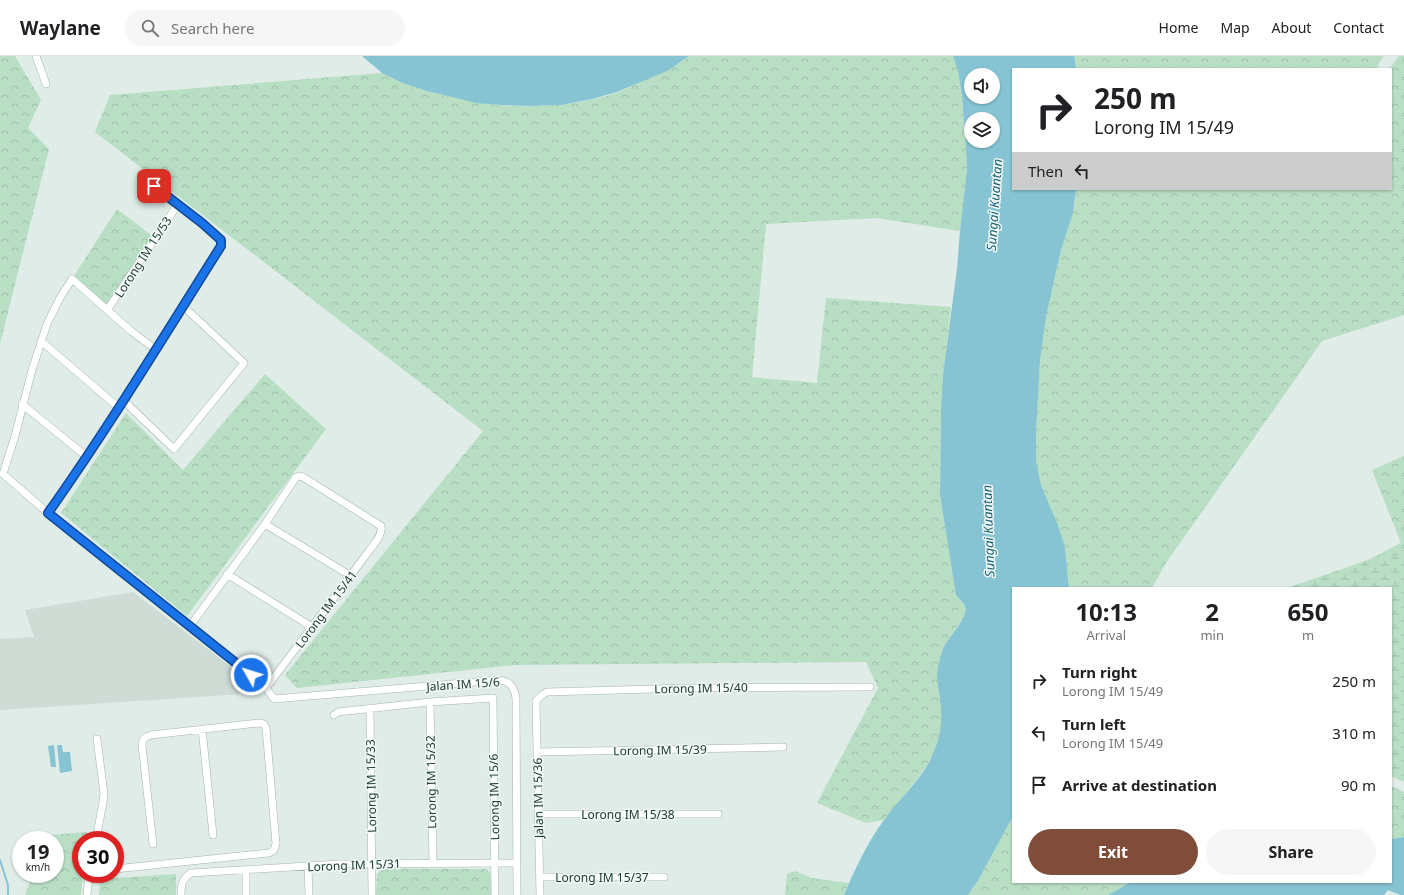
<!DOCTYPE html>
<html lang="en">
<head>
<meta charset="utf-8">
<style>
	body { margin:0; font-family:"Noto Sans",sans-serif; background:#f6f6f6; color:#202124; height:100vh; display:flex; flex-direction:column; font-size:15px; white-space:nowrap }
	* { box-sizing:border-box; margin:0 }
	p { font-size:13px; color:#757577 }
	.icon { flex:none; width:22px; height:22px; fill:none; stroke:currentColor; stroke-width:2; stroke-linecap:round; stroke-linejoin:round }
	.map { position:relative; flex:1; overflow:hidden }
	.drawer { position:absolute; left:1012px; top:531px; width:380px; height:296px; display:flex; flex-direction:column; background:#fff; border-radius:0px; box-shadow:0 1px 3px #0004 }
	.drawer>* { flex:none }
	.guide { position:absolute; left:1012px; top:12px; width:380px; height:122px; border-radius:0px; box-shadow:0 1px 3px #0004; background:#fff; color:#202124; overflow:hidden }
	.fabs { position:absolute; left:964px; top:12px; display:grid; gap:8px }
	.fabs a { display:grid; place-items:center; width:36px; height:36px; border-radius:50%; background:#fff; box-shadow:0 1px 3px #0004; font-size:20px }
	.speed { position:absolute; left:12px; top:775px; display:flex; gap:8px; font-size:20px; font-weight:700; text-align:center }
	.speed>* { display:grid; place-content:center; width:52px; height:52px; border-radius:50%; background:#fff; box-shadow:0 1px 3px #0004; line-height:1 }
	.speed small { font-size:10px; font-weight:400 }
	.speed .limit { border:6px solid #d22; background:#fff; color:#111 }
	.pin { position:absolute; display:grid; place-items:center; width:34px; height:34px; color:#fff; margin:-17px; border-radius:8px; box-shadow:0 2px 6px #0006 }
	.me { position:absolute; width:44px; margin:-22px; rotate:309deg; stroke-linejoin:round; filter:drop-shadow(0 0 3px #0008) }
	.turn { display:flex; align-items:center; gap:14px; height:84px; padding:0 16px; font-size:18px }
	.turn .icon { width:52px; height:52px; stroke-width:2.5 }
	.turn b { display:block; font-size:28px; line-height:34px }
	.then { display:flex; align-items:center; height:38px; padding:0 16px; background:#0003; gap:8px; font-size:15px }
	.eta { display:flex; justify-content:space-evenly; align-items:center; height:68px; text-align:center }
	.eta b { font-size:24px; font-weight:700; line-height:28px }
	.button { display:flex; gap:8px; margin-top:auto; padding:8px 16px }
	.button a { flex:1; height:46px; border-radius:24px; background:#804d3a; color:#fff; font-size:16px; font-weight:700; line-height:46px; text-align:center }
	.button a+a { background:#f6f6f6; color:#202124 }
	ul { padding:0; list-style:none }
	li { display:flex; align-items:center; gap:12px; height:52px; padding:0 16px }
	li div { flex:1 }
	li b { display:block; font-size:15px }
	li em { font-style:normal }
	header { display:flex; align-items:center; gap:24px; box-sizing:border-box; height:56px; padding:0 20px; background:#fff; border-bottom:1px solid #e0e0e0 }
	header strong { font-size:19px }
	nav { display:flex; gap:22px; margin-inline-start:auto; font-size:14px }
	.search { width:280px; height:36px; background:#f6f6f6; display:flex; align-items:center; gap:10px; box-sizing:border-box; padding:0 14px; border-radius:22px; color:#757577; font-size:15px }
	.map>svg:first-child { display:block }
	.built { fill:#cfdcd6 }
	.forest { fill:url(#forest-crowns) }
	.wetland { fill:url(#wetland-marsh) }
	.water { fill:#86c4d3; fill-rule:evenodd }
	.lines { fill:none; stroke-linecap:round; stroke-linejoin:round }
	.stream { stroke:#86c4d3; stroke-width:2 }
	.minor-casing { stroke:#a3b4ae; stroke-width:8 }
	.minor { stroke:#fff; stroke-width:7 }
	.route-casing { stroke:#114b97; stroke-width:10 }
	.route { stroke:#1a73e8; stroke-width:7 }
	.labels { text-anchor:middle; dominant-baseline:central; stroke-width:3; stroke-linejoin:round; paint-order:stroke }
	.street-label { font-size:12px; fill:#203d36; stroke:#f1f8f5 }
	.water-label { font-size:13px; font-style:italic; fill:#19667a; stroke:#f1f8f5 }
</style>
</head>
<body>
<header>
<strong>Waylane</strong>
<div class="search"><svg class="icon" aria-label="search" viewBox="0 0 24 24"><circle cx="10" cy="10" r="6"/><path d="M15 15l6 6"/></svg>Search here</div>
<nav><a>Home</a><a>Map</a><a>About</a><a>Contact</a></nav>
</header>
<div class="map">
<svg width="1404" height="839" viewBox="0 0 1404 839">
	<defs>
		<pattern id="forest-crowns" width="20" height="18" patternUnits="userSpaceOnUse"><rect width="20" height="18" fill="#b8dec4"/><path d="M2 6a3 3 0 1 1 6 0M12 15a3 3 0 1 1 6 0" fill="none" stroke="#9ebfa9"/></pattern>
		<pattern id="wetland-marsh" width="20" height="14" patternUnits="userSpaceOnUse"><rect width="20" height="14" fill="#b8dec4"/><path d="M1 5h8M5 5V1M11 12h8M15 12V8" fill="none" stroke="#9ebfa9"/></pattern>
	</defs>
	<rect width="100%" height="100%" fill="#e0ece7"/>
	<!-- built -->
	<path class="built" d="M 133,536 L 243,620 L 244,638 L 0,654 L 0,583 L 34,581 L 25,554 Z"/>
	<!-- forest -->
	<path class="forest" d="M 0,0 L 15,0 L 41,44 L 28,72 L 49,93 L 0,288 Z
		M 689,0 L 953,0 L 958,15 L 962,40 L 965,79 L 967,112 L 960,175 L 877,162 L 766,168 L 752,321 L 817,327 L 826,242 L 951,251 L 943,318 L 941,353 L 940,439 L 956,539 L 964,548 L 966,553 C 964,566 952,576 946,587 C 943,592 942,599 940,605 C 939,613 937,620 938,629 C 939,641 943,653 942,665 C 939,705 907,734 884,764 L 866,767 L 817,747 L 878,632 L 866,606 L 515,609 L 297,632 L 285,619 L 483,375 L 95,76 L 110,39 L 382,17 C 454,51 539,61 616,37 C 625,34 633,29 641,25 C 658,18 675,12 689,0 Z
		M 1074,0 L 1384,0 L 1380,5 L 1377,13 L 1076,13 Z
		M 1399,0 L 1404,0 L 1404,259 L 1322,285 L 1166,507 L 1152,532 L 1069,532 L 1065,491 L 1058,469 L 1041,429 L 1036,404 L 1036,377 L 1040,305 L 1046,261 L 1061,194 L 1073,157 L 1076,133 L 1391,133 L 1391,13 L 1389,13 Z
		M 117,153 L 155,182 L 108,253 L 72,223 Z
		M 265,318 L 326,373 L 187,560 L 61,457 L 126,357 L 183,414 Z
		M 1404,400 L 1404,498 L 1368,504 L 1401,487 L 1372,414 Z
		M 1391,730 L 1404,736 L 1404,781 L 1391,783 Z
		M 1013,760 L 1013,826 L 1131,826 L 1108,839 L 968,839 L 979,823 Z
		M 87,776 L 86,784 L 81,784 L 81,818 L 83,818 L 81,839 L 25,839 L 33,818 L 55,818 L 55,784 L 46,784 L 48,779 Z
		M 383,813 L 486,813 L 490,817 L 492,839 L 376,839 L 377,818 Z
		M 795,815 L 812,822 L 849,827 L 844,839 L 785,839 L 787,818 Z
		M 176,818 L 176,839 L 99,839 L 100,823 Z"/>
	<!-- wetland -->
	<path class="wetland" d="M 1404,498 L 1404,726 L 1391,720 L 1391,532 L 1287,532 L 1368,504 Z"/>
	<!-- water -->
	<path class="water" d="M 362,0 L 689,0 L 669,14 L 617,36 L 592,43 L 561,49 L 529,50 L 501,49 L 476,47 L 427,35 L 403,27 L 382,17 Z
		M 953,0 L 1074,0 L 1076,13 L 1013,13 L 1013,133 L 1076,133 L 1073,157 L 1061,194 L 1046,261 L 1040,305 L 1036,377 L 1036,404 L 1041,429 L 1058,469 L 1065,491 L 1069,532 L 1013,532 L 1013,760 L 979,823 L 968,839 L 844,839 C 855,813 867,787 884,764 C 899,743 920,725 931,702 C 941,682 943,664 940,643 C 939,635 937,627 937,619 C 938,609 941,595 946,587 C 953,576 964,566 966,553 L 964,548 L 956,539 L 940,439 L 941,353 L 943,318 L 957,213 L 960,175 L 967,112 L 965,79 L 962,40 L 958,15 ZM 971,19 L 993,19 L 993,41 L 971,41 ZM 971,63 L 993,63 L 993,85 L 971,85 Z
		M 54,689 L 56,711 L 51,711 L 48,690 Z
		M 57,689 L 62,689 L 63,696 L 70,696 L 72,715 L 60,717 Z
		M 1404,781 L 1404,839 L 1400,839 L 1388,834 L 1384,839 L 1108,839 L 1131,826 L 1391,826 L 1391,783 Z"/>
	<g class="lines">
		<!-- stream -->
		<path class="stream" d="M 0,804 L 8,829 L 8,839"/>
		<defs>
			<path id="minor" d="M 36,0 L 46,28
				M 108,253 L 178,148
				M 41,285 L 119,352
				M 155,293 L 131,275 L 72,223 L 60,242 L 47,268 L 32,314 L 15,380 L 3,418 L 48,457 L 261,627 L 266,632 L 274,643 L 499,624 C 510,625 514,631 516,642 L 517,839
				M 124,345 L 174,393 L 244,307 L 183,250
				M 22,348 L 87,401
				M 48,457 C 109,370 164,280 221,190 L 221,184 L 202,167 L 141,119
				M 265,468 L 351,520
				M 227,518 L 312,571
				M 190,570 L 265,468 L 296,421 L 299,420 L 303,421 L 381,470 C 383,479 374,488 369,495 L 266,632
				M 430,646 L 433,807
				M 370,652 L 372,839
				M 334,659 L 338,656 L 430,646 L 493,642 L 495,839
				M 202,673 L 213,779
				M 537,696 L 783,691
				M 538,758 L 718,758
				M 96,784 L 103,746 L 104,738 L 97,683
				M 308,810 L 309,839
				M 115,813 L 269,797 L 274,794 L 276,788 L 266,672 L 264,668 L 259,667 L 151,679 C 145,681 142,683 142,689 L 153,788
				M 246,814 L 246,839
				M 540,821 L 664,821
				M 87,839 L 89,818
				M 181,839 C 181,829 182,823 191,817 L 340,808 L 516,807
				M 540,839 L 536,645 L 542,639 L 547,636 L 690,632 L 870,631"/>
		</defs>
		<!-- minor casing -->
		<use href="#minor" class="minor-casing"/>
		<!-- minor -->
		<use href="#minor" class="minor"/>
	</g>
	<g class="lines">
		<defs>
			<path id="route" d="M 154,130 L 202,167 L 221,184 L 221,190 C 164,280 109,371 48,457 L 251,619"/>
		</defs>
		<!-- route casing -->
		<use href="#route" class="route-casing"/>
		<!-- route -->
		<use href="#route" class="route"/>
	</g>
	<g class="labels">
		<!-- street labels -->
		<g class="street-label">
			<text transform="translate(143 201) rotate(-57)">Lorong IM 15/53</text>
			<text transform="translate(326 553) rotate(-53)">Lorong IM 15/41</text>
			<text transform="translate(463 628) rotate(-4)">Jalan IM 15/6</text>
			<text transform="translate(701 632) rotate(-1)">Lorong IM 15/40</text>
			<text transform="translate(660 694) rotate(-1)">Lorong IM 15/39</text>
			<text transform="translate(431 726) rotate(-91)">Lorong IM 15/32</text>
			<text transform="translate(371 730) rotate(-91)">Lorong IM 15/33</text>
			<text transform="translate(494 741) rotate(-91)">Lorong IM 15/6</text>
			<text transform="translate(538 742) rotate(-91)">Jalan IM 15/36</text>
			<text x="628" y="758">Lorong IM 15/38</text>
			<text transform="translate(354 809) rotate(-2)">Lorong IM 15/31</text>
			<text x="602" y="821">Lorong IM 15/37</text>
		</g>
		<!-- water labels -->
		<g class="water-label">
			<text transform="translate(994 149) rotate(-86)">Sungai Kuantan</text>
			<text transform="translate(988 475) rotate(-92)">Sungai Kuantan</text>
		</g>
	</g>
</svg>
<div class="fabs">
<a><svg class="icon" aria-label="sound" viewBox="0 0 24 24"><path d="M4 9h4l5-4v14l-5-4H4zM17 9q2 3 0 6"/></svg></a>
<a><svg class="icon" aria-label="layers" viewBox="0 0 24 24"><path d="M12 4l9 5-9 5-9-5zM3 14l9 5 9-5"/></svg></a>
</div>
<div class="speed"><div>19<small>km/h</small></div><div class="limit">30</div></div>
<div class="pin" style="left:154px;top:130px;background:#d93025"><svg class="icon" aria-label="arrive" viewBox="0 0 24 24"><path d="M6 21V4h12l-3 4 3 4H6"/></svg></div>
<svg class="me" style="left:251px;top:619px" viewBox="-20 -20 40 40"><circle r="17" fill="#1a73e8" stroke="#fff" stroke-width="3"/><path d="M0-11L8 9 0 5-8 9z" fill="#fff"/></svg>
<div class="guide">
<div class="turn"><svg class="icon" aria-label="right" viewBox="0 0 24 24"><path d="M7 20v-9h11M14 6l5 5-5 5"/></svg><div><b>250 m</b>Lorong IM 15/49</div></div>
<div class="then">Then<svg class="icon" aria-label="left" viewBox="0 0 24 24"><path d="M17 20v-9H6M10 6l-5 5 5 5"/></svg></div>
</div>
<section class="drawer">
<div class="eta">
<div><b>10:13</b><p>Arrival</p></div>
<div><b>2</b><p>min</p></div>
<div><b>650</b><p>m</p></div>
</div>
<ul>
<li><svg class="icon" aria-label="right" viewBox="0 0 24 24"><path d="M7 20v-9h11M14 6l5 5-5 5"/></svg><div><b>Turn right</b><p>Lorong IM 15/49</p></div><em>250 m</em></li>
<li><svg class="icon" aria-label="left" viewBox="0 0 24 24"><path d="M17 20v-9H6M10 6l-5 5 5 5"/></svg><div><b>Turn left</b><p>Lorong IM 15/49</p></div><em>310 m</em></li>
<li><svg class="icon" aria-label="arrive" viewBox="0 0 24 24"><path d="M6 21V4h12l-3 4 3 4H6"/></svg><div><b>Arrive at destination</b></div><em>90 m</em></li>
</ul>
<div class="button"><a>Exit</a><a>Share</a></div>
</section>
</div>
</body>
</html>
